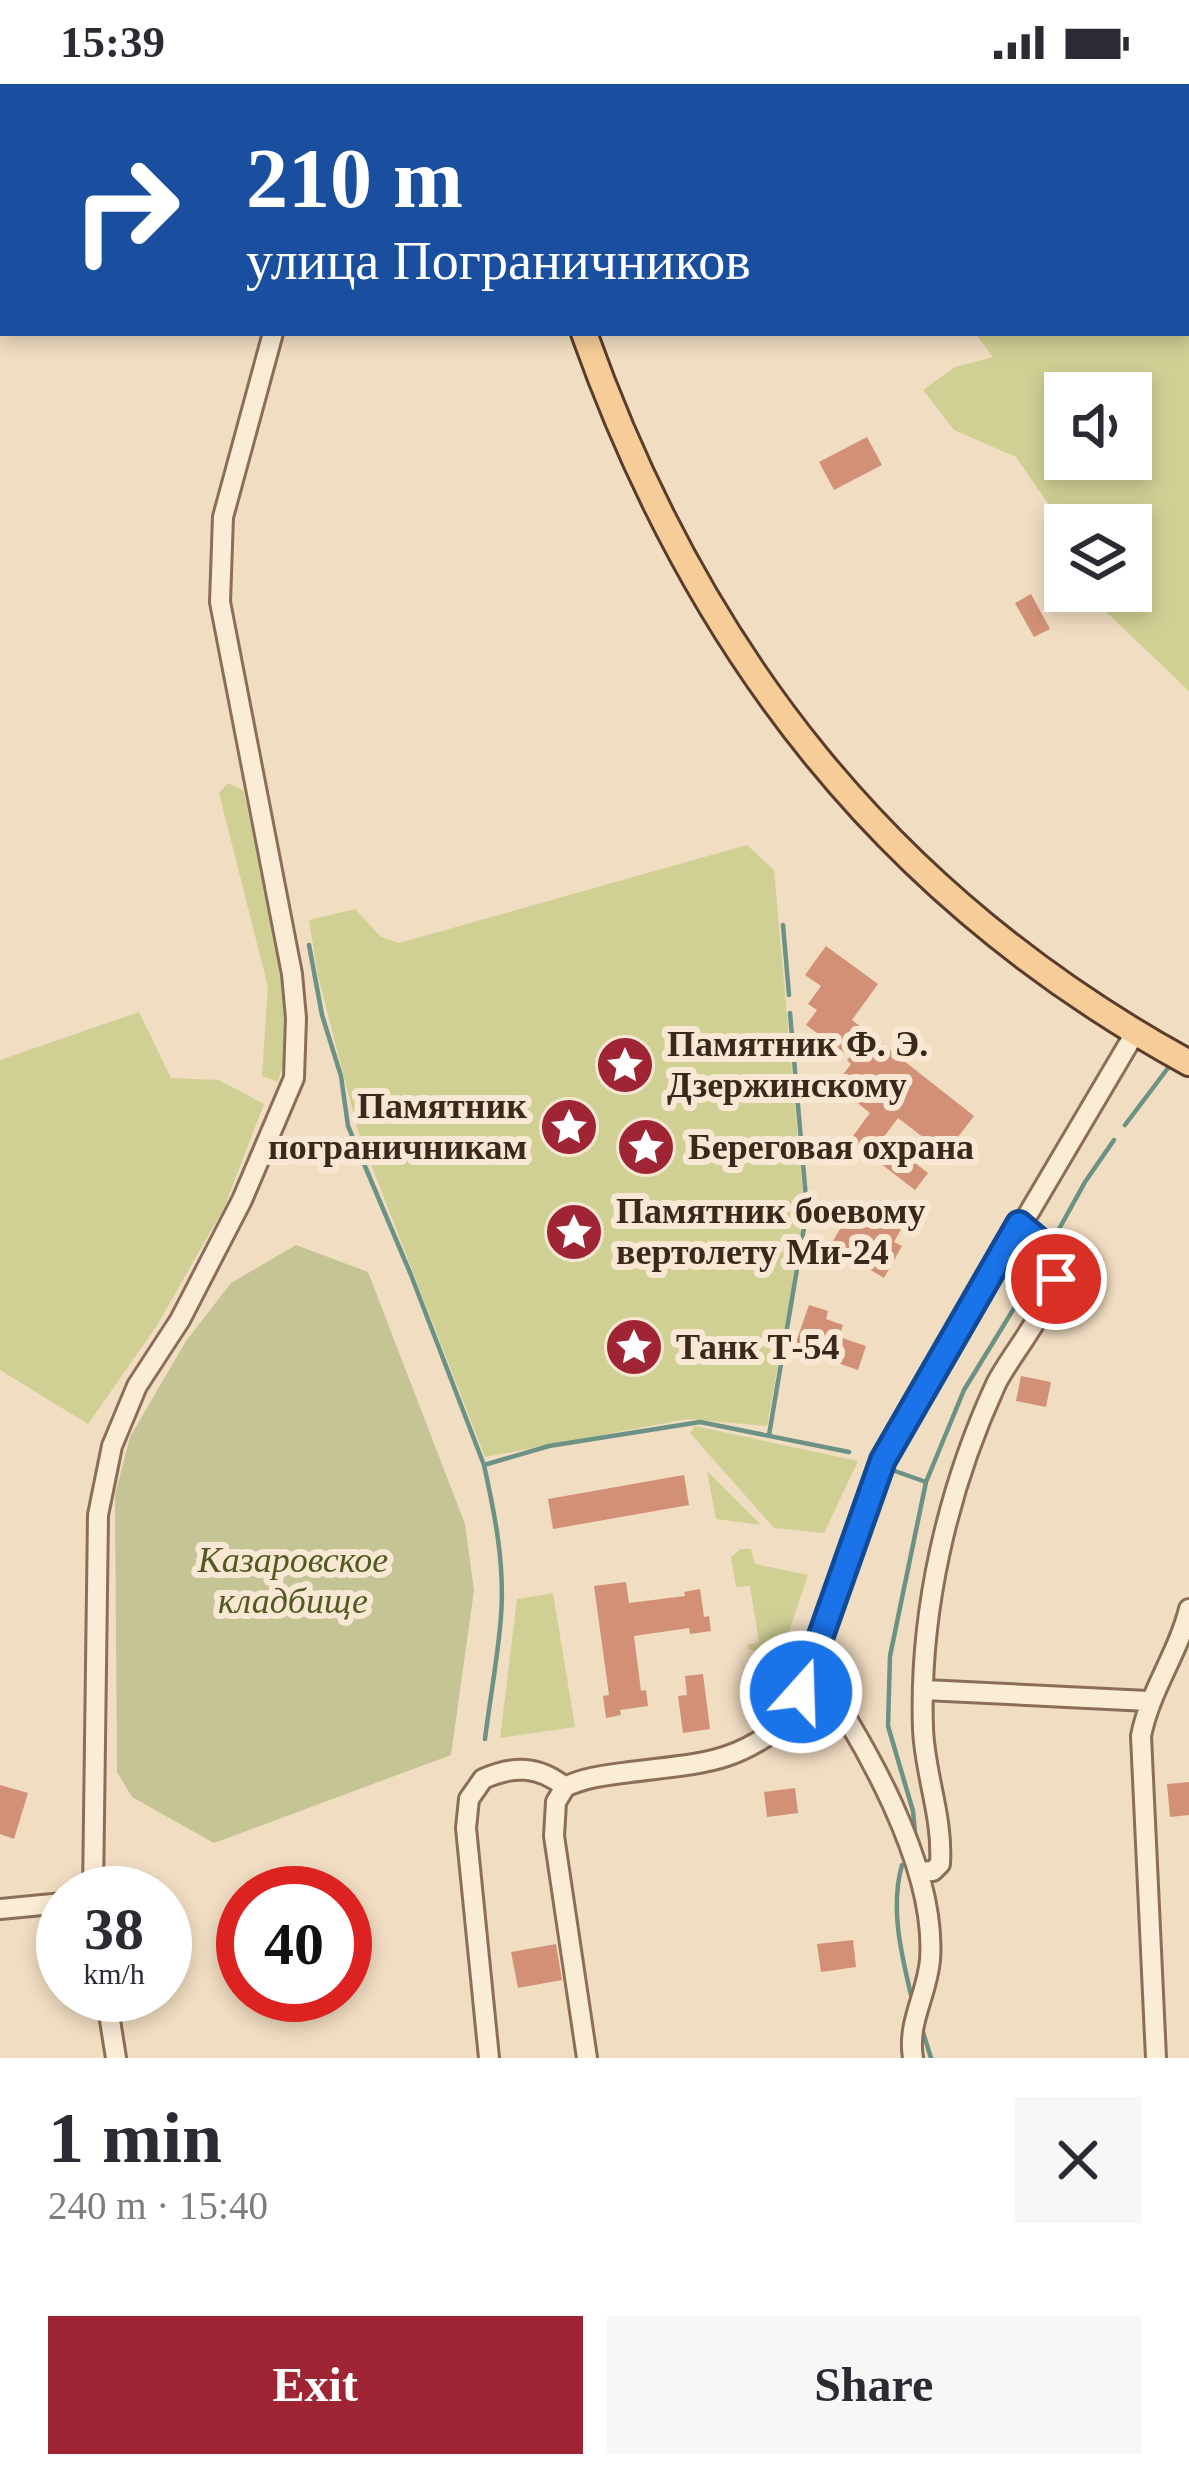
<!DOCTYPE html>
<html lang="en">
<head>
<meta charset="utf-8">
<style>
	body { margin:0; font-family:"Times New Roman",serif; background:#f7f7f7; color:#2b2b33; height:100vh; display:flex; flex-direction:column; font-size:45px; white-space:nowrap }
	* { box-sizing:border-box; margin:0 }
	p { font-size:39px; color:#7c7c81 }
	.icon { flex:none; width:66px; height:66px; fill:none; stroke:currentColor; stroke-width:2; stroke-linecap:round; stroke-linejoin:round }
	.map { position:relative; height:1974px; overflow:hidden }
	.panel { display:flex; flex-direction:column; background:#fff; flex:1 }
	.panel>* { flex:none }
	.guide { position:absolute; left:0px; top:0px; width:1191px; height:252px; box-shadow:0 6px 18px #0003; background:#1a4fa0; color:#fff; overflow:hidden }
	.controls { position:absolute; left:1044px; top:288px; display:grid; gap:24px }
	.controls a { display:grid; place-items:center; width:108px; height:108px; border-radius:0px; background:#fff; box-shadow:0 6px 18px #0003; font-size:60px }
	.speed { position:absolute; left:36px; top:1782px; display:flex; gap:24px; font-size:60px; font-weight:700; text-align:center }
	.speed>* { display:grid; place-content:center; width:156px; height:156px; border-radius:50%; background:#fff; box-shadow:0 6px 18px #0003; line-height:1 }
	.speed small { font-size:30px; font-weight:400 }
	.speed .limit { border:18px solid #d22; background:#fff; color:#111 }
	.pin { position:absolute; display:grid; place-items:center; width:102px; height:102px; color:#fff; margin:-51px; border:6px solid #fff; border-radius:50%; box-shadow:0 3px 12px #0007 }
	.me { position:absolute; width:132px; margin:-66px; rotate:20deg; stroke-linejoin:round; filter:drop-shadow(0 0 9px #0008) }
	.turn { display:flex; align-items:center; gap:42px; height:252px; padding:0 48px; font-size:54px }
	.turn .icon { width:156px; height:156px; stroke-width:2.5 }
	.turn b { display:block; font-size:84px; line-height:102px }
	.round { display:grid; place-items:center; flex:none; width:126px; height:126px; border-radius:0px; background:#f7f7f7 }
	.summary { display:flex; align-items:center; justify-content:space-between; height:204px; padding:0 48px }
	h1 { font-size:72px; font-weight:700; line-height:90px }
	.cta { display:flex; gap:24px; margin-top:auto; padding:24px 48px }
	.cta a { flex:1; height:138px; border-radius:0px; background:#9f2434; color:#fff; font-size:48px; font-weight:700; line-height:138px; text-align:center }
	.cta a+a { background:#f7f7f7; color:#2b2b33 }
	.status { display:flex; justify-content:space-between; align-items:center; height:84px; padding:0 60px; background:#fff; direction:ltr }
	.status svg { height:33px; fill:currentColor }
	.map>svg:first-child { display:block }
	.green { fill:#d0d095; fill-rule:evenodd }
	.cemetery { fill:#c4c495 }
	.lines { fill:none; stroke-linecap:round; stroke-linejoin:round }
	.stream { stroke:#6b9284; stroke-width:4.5 }
	.building { fill:#d29176 }
	.minor-casing { stroke:#8c6d58; stroke-width:24 }
	.major-casing { stroke:#5a3c2c; stroke-width:30 }
	.minor { stroke:#fbecd6; stroke-width:18 }
	.major { stroke:#f6cd98; stroke-width:24 }
	.route-casing { stroke:#114b97; stroke-width:30 }
	.route { stroke:#1a73e8; stroke-width:21 }
	.labels { text-anchor:middle; dominant-baseline:central; stroke-width:12; stroke-linejoin:round; paint-order:stroke }
	.poi-label { font-size:36px; font-weight:bold; fill:#3b281d; stroke:#f8e8d3; text-anchor:start }
	.park-label { font-size:36px; font-style:italic; fill:#525922; stroke:#f8e8d3 }
</style>
</head>
<body>
<div class="status"><b>15:39</b><svg viewBox="0 0 49 12"><path d="M0 12V9h3v3zM5 12V6h3v6zM10 12V3h3v9zM15 12V0h3v12zM26 1h20v11H26zM47 4h2v5h-2z"/></svg></div>
<div class="map">
<svg width="1189" height="1974" viewBox="0 0 1189 1974">
	<rect width="100%" height="100%" fill="#f1ddc2"/>
	<!-- green -->
	<path class="green" d="M 1188,100 L 1189,102 L 1189,607 L 1104,526 L 1095,507 L 1131,507 L 1131,441 L 1065,441 L 1065,444 L 1016,373 L 954,346 L 923,306 L 955,283 L 993,273 L 975,249 L 1188,249 ZM 1065,309 L 1131,309 L 1131,375 L 1065,375 Z
		M 228,699 L 243,706 L 286,904 L 288,963 L 278,998 L 262,992 L 268,903 L 219,709 Z
		M 747,761 L 774,786 L 805,1134 L 767,1342 L 687,1335 L 485,1373 L 358,1047 L 318,892 L 309,836 L 355,825 L 381,853 L 399,859 Z
		M 139,928 L 171,994 L 219,996 L 264,1020 L 224,1124 L 156,1243 L 88,1340 L 0,1286 L 0,976 Z
		M 695,1342 L 858,1377 L 824,1449 L 774,1444 L 690,1349 Z
		M 707,1387 L 761,1441 L 716,1435 Z
		M 741,1465 L 751,1465 L 755,1480 L 808,1491 L 780,1574 L 748,1565 L 747,1561 L 759,1558 L 750,1502 L 736,1503 L 731,1473 Z
		M 553,1509 L 575,1643 L 500,1654 L 517,1515 Z"/>
	<!-- cemetery -->
	<path class="cemetery" d="M 296,1161 L 368,1188 L 465,1440 L 474,1506 L 451,1671 L 214,1759 L 132,1713 L 117,1688 L 115,1411 L 130,1353 L 186,1257 L 231,1199 Z"/>
	<g class="lines">
		<!-- stream -->
		<path class="stream" d="M 783,841 L 789,911
			M 309,861 L 322,931 L 341,992 L 348,1042 L 411,1191 L 484,1381 L 549,1362 L 700,1338 L 849,1368
			M 1125,1041 L 1168,984
			M 1053,1156 L 1085,1098 L 1114,1056
			M 769,1351 L 807,1126 L 790,929
			M 484,1381 C 495,1431 505,1481 501,1532 C 498,1573 490,1614 485,1655
			M 895,1387 L 926,1398
			M 915,1749 L 913,1727 L 888,1642 L 890,1572 L 926,1398 L 964,1306 L 1038,1185
			M 902,1781 C 890,1823 901,1869 911,1911
			M 922,1945 L 931,1974"/>
	</g>
	<!-- building -->
	<path class="building" d="M 867,353 L 882,381 L 834,406 L 819,378 Z
		M 1031,510 L 1050,545 L 1034,553 L 1015,519 Z
		M 826,862 L 878,900 L 852,936 L 974,1032 L 945,1070 L 898,1034 L 883,1054 L 928,1089 L 915,1106 L 850,1056 L 870,1029 L 835,1001 L 851,980 L 847,976 L 850,973 L 806,941 L 817,926 L 808,920 L 821,902 L 805,891 Z
		M 867,1125 L 901,1145 L 894,1158 L 902,1162 L 884,1194 L 830,1162 L 847,1133 L 859,1139 Z
		M 809,1221 L 828,1227 L 826,1235 L 843,1241 L 839,1253 L 866,1262 L 858,1286 L 794,1264 Z
		M 1021,1292 L 1051,1298 L 1046,1323 L 1016,1317 Z
		M 684,1391 L 689,1421 L 553,1445 L 548,1415 Z
		M 626,1498 L 629,1519 L 685,1512 L 684,1508 L 700,1505 L 704,1533 L 709,1532 L 711,1547 L 690,1550 L 689,1544 L 634,1552 L 641,1607 L 646,1606 L 648,1622 L 620,1626 L 621,1631 L 606,1634 L 603,1612 L 609,1611 L 594,1502 Z
		M 703,1590 L 710,1645 L 683,1649 L 678,1612 L 687,1611 L 685,1592 Z
		M 1189,1698 L 1189,1731 L 1170,1733 L 1167,1700 Z
		M 0,1701 L 28,1709 L 14,1755 L 0,1750 Z
		M 795,1704 L 798,1729 L 767,1733 L 764,1708 Z
		M 853,1856 L 856,1883 L 821,1888 L 817,1860 Z
		M 556,1860 L 562,1896 L 518,1904 L 511,1868 Z"/>
	<g class="lines">
		<defs>
			<path id="minor" d="M 344,3 L 345,0
				M 812,1581 C 863,1655 937,1782 930,1876 C 927,1911 907,1938 913,1974
				M 925,1606 L 1148,1617
				M 565,1703 C 585,1693 608,1691 630,1688 C 701,1679 735,1681 791,1634 L 883,1376 L 1135,949
				M 565,1703 L 556,1718 L 554,1752 L 587,1974
				M 919,1788 L 933,1787 L 940,1780 C 943,1732 925,1692 923,1645 C 919,1529 947,1406 996,1300 C 1012,1267 1068,1206 1054,1171 L 1019,1140
				M 93,1809 L 98,1431 L 112,1362 L 137,1302 L 180,1236 L 242,1116 L 294,994 L 296,934 L 292,890 L 220,518 L 223,433 L 273,249
				M 0,1825 L 63,1819
				M 106,1911 L 116,1974
				M 489,1974 L 466,1744 L 469,1715 L 483,1695 C 514,1681 539,1682 565,1703
				M 1156,1974 L 1141,1652 C 1150,1606 1178,1570 1189,1525"/>
			<path id="major" d="M 529,0 L 529,3
				M 584,249 C 698,570 888,814 1189,979"/>
		</defs>
		<!-- minor casing -->
		<use href="#minor" class="minor-casing"/>
		<!-- major casing -->
		<use href="#major" class="major-casing"/>
		<!-- minor -->
		<use href="#minor" class="minor"/>
		<!-- major -->
		<use href="#major" class="major"/>
	</g>
	<g class="lines">
		<defs>
			<path id="route" d="M 801,1608 L 883,1376 L 1019,1140 C 1038,1157 1059,1168 1056,1195"/>
		</defs>
		<!-- route casing -->
		<use href="#route" class="route-casing"/>
		<!-- route -->
		<use href="#route" class="route"/>
	</g>
	<!-- icons -->
	<defs>
		<symbol id="sight-disc" viewBox="-11 -11 22 22"><circle r="9.5" fill="#9f2434" stroke="#f8e8d3"/><path d="M0-6L1.8-2.2L6-1.7L2.9 1.2L3.7 5.4L0 3.3L-3.7 5.4L-2.9 1.2L-6-1.7L-1.8-2.2Z" fill="#fff"/></symbol>
	</defs>
	<g fill-rule="evenodd">
		<use href="#sight-disc" x="592" y="948" width="66" height="66"/>
		<use href="#sight-disc" x="536" y="1010" width="66" height="66"/>
		<use href="#sight-disc" x="613" y="1030" width="66" height="66"/>
		<use href="#sight-disc" x="541" y="1115" width="66" height="66"/>
		<use href="#sight-disc" x="601" y="1230" width="66" height="66"/>
	</g>
	<g class="labels">
		<!-- poi labels -->
		<g class="poi-label">
			<text x="667" y="960">Памятник Ф. Э.<tspan x="667" dy="41">Дзержинскому</tspan></text>
			<text x="527" y="1022" text-anchor="end">Памятник<tspan x="527" dy="41">пограничникам</tspan></text>
			<text x="688" y="1063">Береговая охрана</text>
			<text x="616" y="1127">Памятник боевому<tspan x="616" dy="41">вертолету Ми-24</tspan></text>
			<text x="676" y="1263">Танк Т-54</text>
		</g>
		<!-- park labels -->
		<g class="park-label">
			<text x="293" y="1476">Казаровское<tspan x="293" dy="41">кладбище</tspan></text>
		</g>
	</g>
</svg>
<div class="controls">
<a><svg class="icon" aria-label="sound" viewBox="0 0 24 24"><path d="M4 9h4l5-4v14l-5-4H4zM17 9q2 3 0 6"/></svg></a>
<a><svg class="icon" aria-label="layers" viewBox="0 0 24 24"><path d="M12 4l9 5-9 5-9-5zM3 14l9 5 9-5"/></svg></a>
</div>
<div class="speed"><div>38<small>km/h</small></div><div class="limit">40</div></div>
<div class="pin" style="left:1056px;top:1195px;background:#d93025"><svg class="icon" aria-label="arrive" viewBox="0 0 24 24"><path d="M6 21V4h12l-3 4 3 4H6"/></svg></div>
<svg class="me" style="left:801px;top:1608px" viewBox="-20 -20 40 40"><circle r="17" fill="#1a73e8" stroke="#fff" stroke-width="3"/><path d="M0-11L8 9 0 5-8 9z" fill="#fff"/></svg>
<div class="guide">
<div class="turn"><svg class="icon" aria-label="right" viewBox="0 0 24 24"><path d="M7 20v-9h11M14 6l5 5-5 5"/></svg><div><b>210 m</b>улица Пограничников</div></div>
</div>
</div>
<section class="panel">
<div class="summary"><div><h1>1 min</h1><p>240 m · 15:40</p></div><a class="round"><svg class="icon" aria-label="close" viewBox="0 0 24 24"><path d="M6 6l12 12M18 6L6 18"/></svg></a></div>
<div class="cta"><a>Exit</a><a>Share</a></div>
</section>
</body>
</html>
